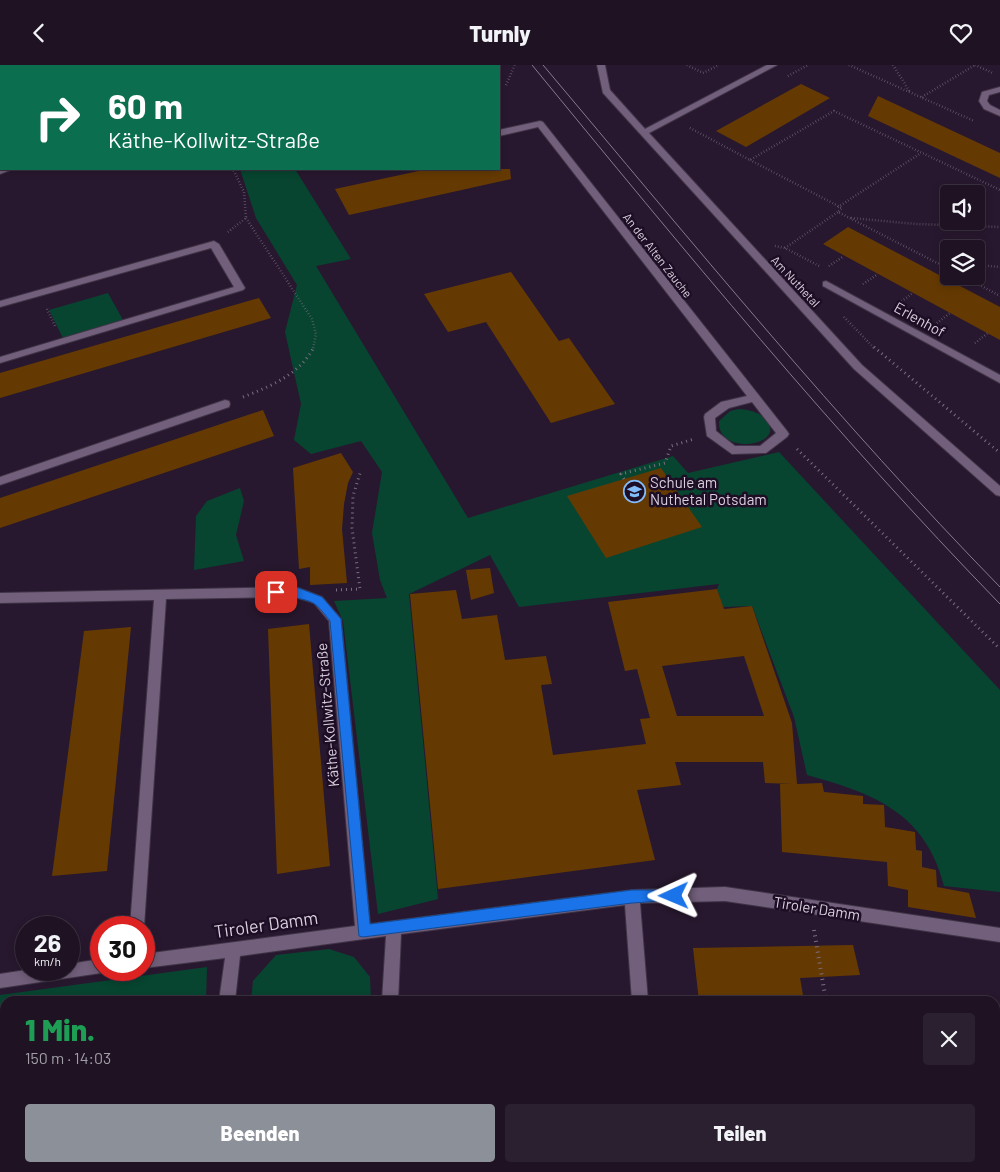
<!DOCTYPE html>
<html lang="de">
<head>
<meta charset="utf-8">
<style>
	body { margin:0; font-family:Barlow,sans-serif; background:#2b2030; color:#f1f3f6; height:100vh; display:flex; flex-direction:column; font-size:19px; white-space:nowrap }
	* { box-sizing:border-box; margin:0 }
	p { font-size:16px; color:#a19ea6 }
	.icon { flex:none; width:28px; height:28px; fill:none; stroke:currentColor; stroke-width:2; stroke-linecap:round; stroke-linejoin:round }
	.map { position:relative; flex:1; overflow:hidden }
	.details { position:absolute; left:0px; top:931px; width:1000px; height:176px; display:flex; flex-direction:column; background:#1e1223; border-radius:15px 15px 0 0; box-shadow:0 2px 8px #0003,0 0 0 1px #3c3241 }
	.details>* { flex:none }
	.top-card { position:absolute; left:0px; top:0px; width:500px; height:105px; box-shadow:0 2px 8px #0003,0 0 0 1px #3c3241; background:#0b6e4f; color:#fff; overflow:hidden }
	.buttons { position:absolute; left:940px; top:120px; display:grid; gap:10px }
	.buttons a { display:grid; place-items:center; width:45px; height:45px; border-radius:5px; background:#1e1223; box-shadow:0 2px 8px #0003,0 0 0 1px #3c3241; font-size:25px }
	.speed { position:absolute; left:15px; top:851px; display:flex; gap:10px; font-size:25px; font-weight:700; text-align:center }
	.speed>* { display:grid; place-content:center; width:65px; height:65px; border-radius:50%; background:#1e1223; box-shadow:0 2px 8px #0003,0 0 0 1px #3c3241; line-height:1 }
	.speed small { font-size:12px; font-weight:400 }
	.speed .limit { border:8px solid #d22; background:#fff; color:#111 }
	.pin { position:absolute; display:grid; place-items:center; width:42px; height:42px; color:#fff; margin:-21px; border-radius:10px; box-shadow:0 2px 8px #0006 }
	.me { position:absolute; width:55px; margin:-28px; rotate:269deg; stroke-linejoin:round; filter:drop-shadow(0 0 4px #0008) }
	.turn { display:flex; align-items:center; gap:18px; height:105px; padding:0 25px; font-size:22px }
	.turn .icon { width:65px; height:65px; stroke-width:2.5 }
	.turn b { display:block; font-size:35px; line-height:42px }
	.round { display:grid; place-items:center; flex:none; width:52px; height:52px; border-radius:5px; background:#2b2030 }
	.summary { display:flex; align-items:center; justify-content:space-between; height:85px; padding:0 25px }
	h1 { font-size:30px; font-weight:800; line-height:38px; color:#1e9e55 }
	.action { display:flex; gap:10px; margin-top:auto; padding:10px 25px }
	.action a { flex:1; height:58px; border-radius:5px; background:#8c9099; color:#fff; font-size:20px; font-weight:800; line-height:58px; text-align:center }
	.action a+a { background:#2b2030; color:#f1f3f6 }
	header { display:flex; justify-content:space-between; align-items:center; height:65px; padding:0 25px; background:#1e1223; font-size:22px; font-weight:800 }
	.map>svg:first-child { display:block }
	.green { fill:#074530 }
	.building { fill:#653a02; fill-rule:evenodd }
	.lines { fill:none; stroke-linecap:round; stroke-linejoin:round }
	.minor-casing { stroke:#403447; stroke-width:2 }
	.path-far2 { stroke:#7b6e81; stroke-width:2.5; stroke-dasharray:0.5 2.5; stroke-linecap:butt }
	.path-far1 { stroke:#7b6e81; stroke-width:3; stroke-dasharray:1 4; stroke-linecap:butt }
	.path { stroke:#7b6e81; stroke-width:4; stroke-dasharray:1 4.5; stroke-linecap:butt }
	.minor { fill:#725f7b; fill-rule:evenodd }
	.tram { stroke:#877a8d; stroke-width:1 }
	.route { fill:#1a73e8; stroke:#114b97 }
	.labels { text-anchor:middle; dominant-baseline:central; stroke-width:5; stroke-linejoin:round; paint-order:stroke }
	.far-street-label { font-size:12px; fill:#d9cfde; stroke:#1e0e25 }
	.street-label { font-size:15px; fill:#d9cfde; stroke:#1e0e25 }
	.poi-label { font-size:15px; fill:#d9cfde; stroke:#1e0e25; text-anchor:start }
	.near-street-label { font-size:18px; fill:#d9cfde; stroke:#1e0e25 }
</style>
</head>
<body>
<header><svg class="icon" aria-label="back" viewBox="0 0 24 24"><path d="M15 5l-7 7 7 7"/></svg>Turnly<svg class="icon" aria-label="heart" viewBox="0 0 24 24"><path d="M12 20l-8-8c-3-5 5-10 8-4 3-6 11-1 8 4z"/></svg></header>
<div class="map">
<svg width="1000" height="1107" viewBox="0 0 1000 1107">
	<rect width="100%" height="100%" fill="#28182f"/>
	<!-- green -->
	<path class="green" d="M 240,104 L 295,104 L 351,194 L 316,201 L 468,453 L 673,391 L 688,408 L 779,387 L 1000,625 L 1000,827 L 944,821 C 926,748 873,728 807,710 L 794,652 L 752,541 L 723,542 L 717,524 L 719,519 L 519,542 L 490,490 L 409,529 L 438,834 L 378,849 L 343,556 L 334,536 L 387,533 L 380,515 L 372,468 L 382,407 L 361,376 L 311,389 L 294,375 L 301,339 L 285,267 L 297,220 L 256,153 Z
		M 108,228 L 123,255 L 63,273 L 49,245 Z
		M 739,344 C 750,345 760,347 767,356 C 786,381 717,392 719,356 L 730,346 Z
		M 240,423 L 244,436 L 236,470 L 244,496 L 194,505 L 196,451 L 207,436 Z
		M 329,884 L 354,892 L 370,912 L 371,936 L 251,936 L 253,916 L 276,890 Z
		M 207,902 L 206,936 L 5,936 L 5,991 L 0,992 L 0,930 Z"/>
	<!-- building -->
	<path class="building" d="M 801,19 L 830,33 L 746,82 L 716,66 Z
		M 878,31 L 1000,88 L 1000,113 L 868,51 Z
		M 428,104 L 510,104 L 511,114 L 349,150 L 335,124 Z
		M 848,162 L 1000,242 L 1000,275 L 823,179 Z
		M 511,207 L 559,276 L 569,273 L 615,339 L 551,358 L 486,257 L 448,267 L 424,229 Z
		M 259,233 L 271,253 L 0,333 L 0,308 Z
		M 263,345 L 274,371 L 0,463 L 0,433 Z
		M 341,388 L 353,407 L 348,418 L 344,439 L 342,464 L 347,518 L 310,520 L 310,502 L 299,504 L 293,403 Z
		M 661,403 L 702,462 L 606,493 L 567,431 Z
		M 490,503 L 494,528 L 471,535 L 466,505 Z
		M 717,524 L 724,544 L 752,541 L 792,658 L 797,719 L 822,718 L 824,727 L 863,731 L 863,739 L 884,740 L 885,762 L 915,767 L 916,785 L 922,786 L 922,802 L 936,805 L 937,822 L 969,828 L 976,853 L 908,842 L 908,825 L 888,821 L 887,797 L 782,787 L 780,719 L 793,719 L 765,718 L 763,697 L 675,697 L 681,720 L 637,725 L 655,795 L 438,824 L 410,529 L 456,525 L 462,554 L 497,550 L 505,595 L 546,591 L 552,619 L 541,620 L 553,690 L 646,679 L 640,654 L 650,653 L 637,604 L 625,606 L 608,537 ZM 744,591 L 764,651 L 677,651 L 662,601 Z
		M 309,559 L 330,801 L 277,809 L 268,564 Z
		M 131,562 L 107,806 L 52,811 L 84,566 Z
		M 853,880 L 860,910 L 800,913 L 804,936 L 699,936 L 693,883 Z"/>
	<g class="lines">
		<defs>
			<path id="minor" d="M 83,0 L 91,0 L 91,1 L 83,1 Z
				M 328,0 L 336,0 L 337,1 L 329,1 Z
				M 597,0 L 605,0 L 610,25 L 645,64 L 767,0 L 777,0 L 649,68 L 862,300 L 1000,421 L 1000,431 L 996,430 L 854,304 L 603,28 Z
				M 1000,22 L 1000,27 L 989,30 L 987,36 L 990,40 L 1000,45 L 1000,51 L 984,44 L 979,36 L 982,27 Z
				M 540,56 L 543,57 L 787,366 L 789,369 L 787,372 L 766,388 L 732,389 L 707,371 L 704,352 L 705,349 L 721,337 L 747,331 L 538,62 L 499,71 L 499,65 ZM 752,337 L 776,368 L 760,381 L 735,381 L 716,366 L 715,353 L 729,343 Z
				M 0,103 L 1,104 L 13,104 L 0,109 Z
				M 214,176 L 219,179 L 245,223 L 243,225 L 0,298 L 0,292 L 234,222 L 211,183 L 0,242 L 0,236 Z
				M 826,216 L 1000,310 L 1000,318 L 823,221 L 823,217 Z
				M 225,335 L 229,336 L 230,339 L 229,342 L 0,420 L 0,412 Z
				M 296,522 L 322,532 L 341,554 L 370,859 L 632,825 L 725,822 L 1000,863 L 1000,877 L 725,836 L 640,838 L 648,936 L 632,936 L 625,840 L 401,869 L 398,936 L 382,936 L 386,871 L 240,891 L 235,936 L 219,936 L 225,893 L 144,903 L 144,889 L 355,861 L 329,556 L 314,538 L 295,532 L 166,534 L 144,862 L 144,864 L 130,862 L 154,535 L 0,538 L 0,528 Z
				M 101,894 L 101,905 L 107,905 L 101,908 L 0,923 L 0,909 L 26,905 L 69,905 L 69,899 Z
				M 200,1102 L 216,1102 L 216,1107 L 200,1107 Z
				M 373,1102 L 389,1102 L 389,1107 L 373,1107 Z
				M 644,1102 L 661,1102 L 661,1107 L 645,1107 Z"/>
		</defs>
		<!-- minor casing -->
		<use href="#minor" class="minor-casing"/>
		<!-- path-far2 -->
		<path class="path-far2" d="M 687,0 L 703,8 L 719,0
			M 849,0 L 974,56
			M 893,0 L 910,27
			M 975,0 L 993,8
			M 788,11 L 808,0
			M 506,20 L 515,0
			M 922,32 L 975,0
			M 690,63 L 750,95 L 834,46 L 1000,125
			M 750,95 L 842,143 L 838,147 L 949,204
			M 838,142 L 921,88
			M 246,153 L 312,254 L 316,269 L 313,284
			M 851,153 L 916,159 L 1000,162
			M 228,167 L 246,153 L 244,127 L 233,104
			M 775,181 L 785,183 L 821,202
			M 785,183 L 838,147
			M 976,200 L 1000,202
			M 829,201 L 844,191
			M 963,211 L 1000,231
			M 863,219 L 878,209
			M 899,238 L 913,228
			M 47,244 L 55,261
			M 844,252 L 875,284
			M 937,258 L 950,248
			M 975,278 L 988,268"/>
		<!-- path-far1 -->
		<path class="path-far1" d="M 874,282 L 1000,388
			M 243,332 C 271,321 299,310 314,282
			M 797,384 L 1000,584
			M 624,414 L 621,409 L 665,398 L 671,381 L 694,374
			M 336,525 L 360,524 L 352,463 L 353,431 L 361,405"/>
		<!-- path -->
		<path class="path" d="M 814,865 L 826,936
			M 0,1001 L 5,1000
			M 809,1102 L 818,1107
			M 983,1102 L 983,1107"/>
		<!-- minor -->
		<use href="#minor" class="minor"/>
		<!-- tram -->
		<path class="tram" d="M 532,0 C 683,184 834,368 1000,539
			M 543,0 C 692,177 838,356 1000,522"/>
	</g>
	<!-- route -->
	<path class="route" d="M 296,522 L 322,532 L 341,554 L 370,859 L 632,825 L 674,825 L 679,826 L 681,831 L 679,835 L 632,838 L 363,872 L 359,871 L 330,556 C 325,550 319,541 313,538 C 301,531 275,533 271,527 L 276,523 Z"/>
	<!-- icons -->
	<defs>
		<symbol id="school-ring" viewBox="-11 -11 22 22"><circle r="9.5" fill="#1e0e25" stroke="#83bcfb" stroke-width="1.5"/><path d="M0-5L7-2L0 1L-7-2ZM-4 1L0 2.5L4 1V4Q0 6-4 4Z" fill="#83bcfb"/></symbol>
	</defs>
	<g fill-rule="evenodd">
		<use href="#school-ring" x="622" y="414" width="25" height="25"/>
	</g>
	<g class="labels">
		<!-- far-street labels -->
		<g class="far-street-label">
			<text transform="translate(658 190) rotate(52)">An der Alten Zauche</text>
			<text transform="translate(796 216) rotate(47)">Am Nuthetal</text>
		</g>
		<!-- street labels -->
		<g class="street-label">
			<text transform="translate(920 254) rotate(29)">Erlenhof</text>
			<text transform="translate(327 650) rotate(-95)">Käthe-Kollwitz-Straße</text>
			<text transform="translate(817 843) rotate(9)">Tiroler Damm</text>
		</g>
		<!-- poi labels -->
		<g class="poi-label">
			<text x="650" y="417">Schule am<tspan x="650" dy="17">Nuthetal Potsdam</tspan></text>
		</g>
		<!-- near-street labels -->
		<g class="near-street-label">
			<text transform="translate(266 859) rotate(-8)">Tiroler Damm</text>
		</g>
	</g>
</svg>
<div class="buttons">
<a><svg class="icon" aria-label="sound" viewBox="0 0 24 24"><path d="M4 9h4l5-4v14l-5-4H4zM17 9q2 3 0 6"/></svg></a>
<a><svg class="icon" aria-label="layers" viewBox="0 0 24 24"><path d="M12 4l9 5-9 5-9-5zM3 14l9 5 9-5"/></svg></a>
</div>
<div class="speed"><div>26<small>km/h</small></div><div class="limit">30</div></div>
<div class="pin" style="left:276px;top:527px;background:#d93025"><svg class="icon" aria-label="arrive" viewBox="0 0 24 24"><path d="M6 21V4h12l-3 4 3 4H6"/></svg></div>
<svg class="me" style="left:674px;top:831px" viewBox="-20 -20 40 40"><path d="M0-17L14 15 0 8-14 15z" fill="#1a73e8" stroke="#fff" stroke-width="4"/></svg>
<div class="top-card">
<div class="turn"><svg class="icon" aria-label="right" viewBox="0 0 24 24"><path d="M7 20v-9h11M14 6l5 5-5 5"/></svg><div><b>60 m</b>Käthe-Kollwitz-Straße</div></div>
</div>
<section class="details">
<div class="summary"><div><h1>1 Min.</h1><p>150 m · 14:03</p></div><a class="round"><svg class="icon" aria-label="close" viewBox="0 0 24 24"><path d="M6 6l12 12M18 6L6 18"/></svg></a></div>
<div class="action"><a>Beenden</a><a>Teilen</a></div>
</section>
</div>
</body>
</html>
